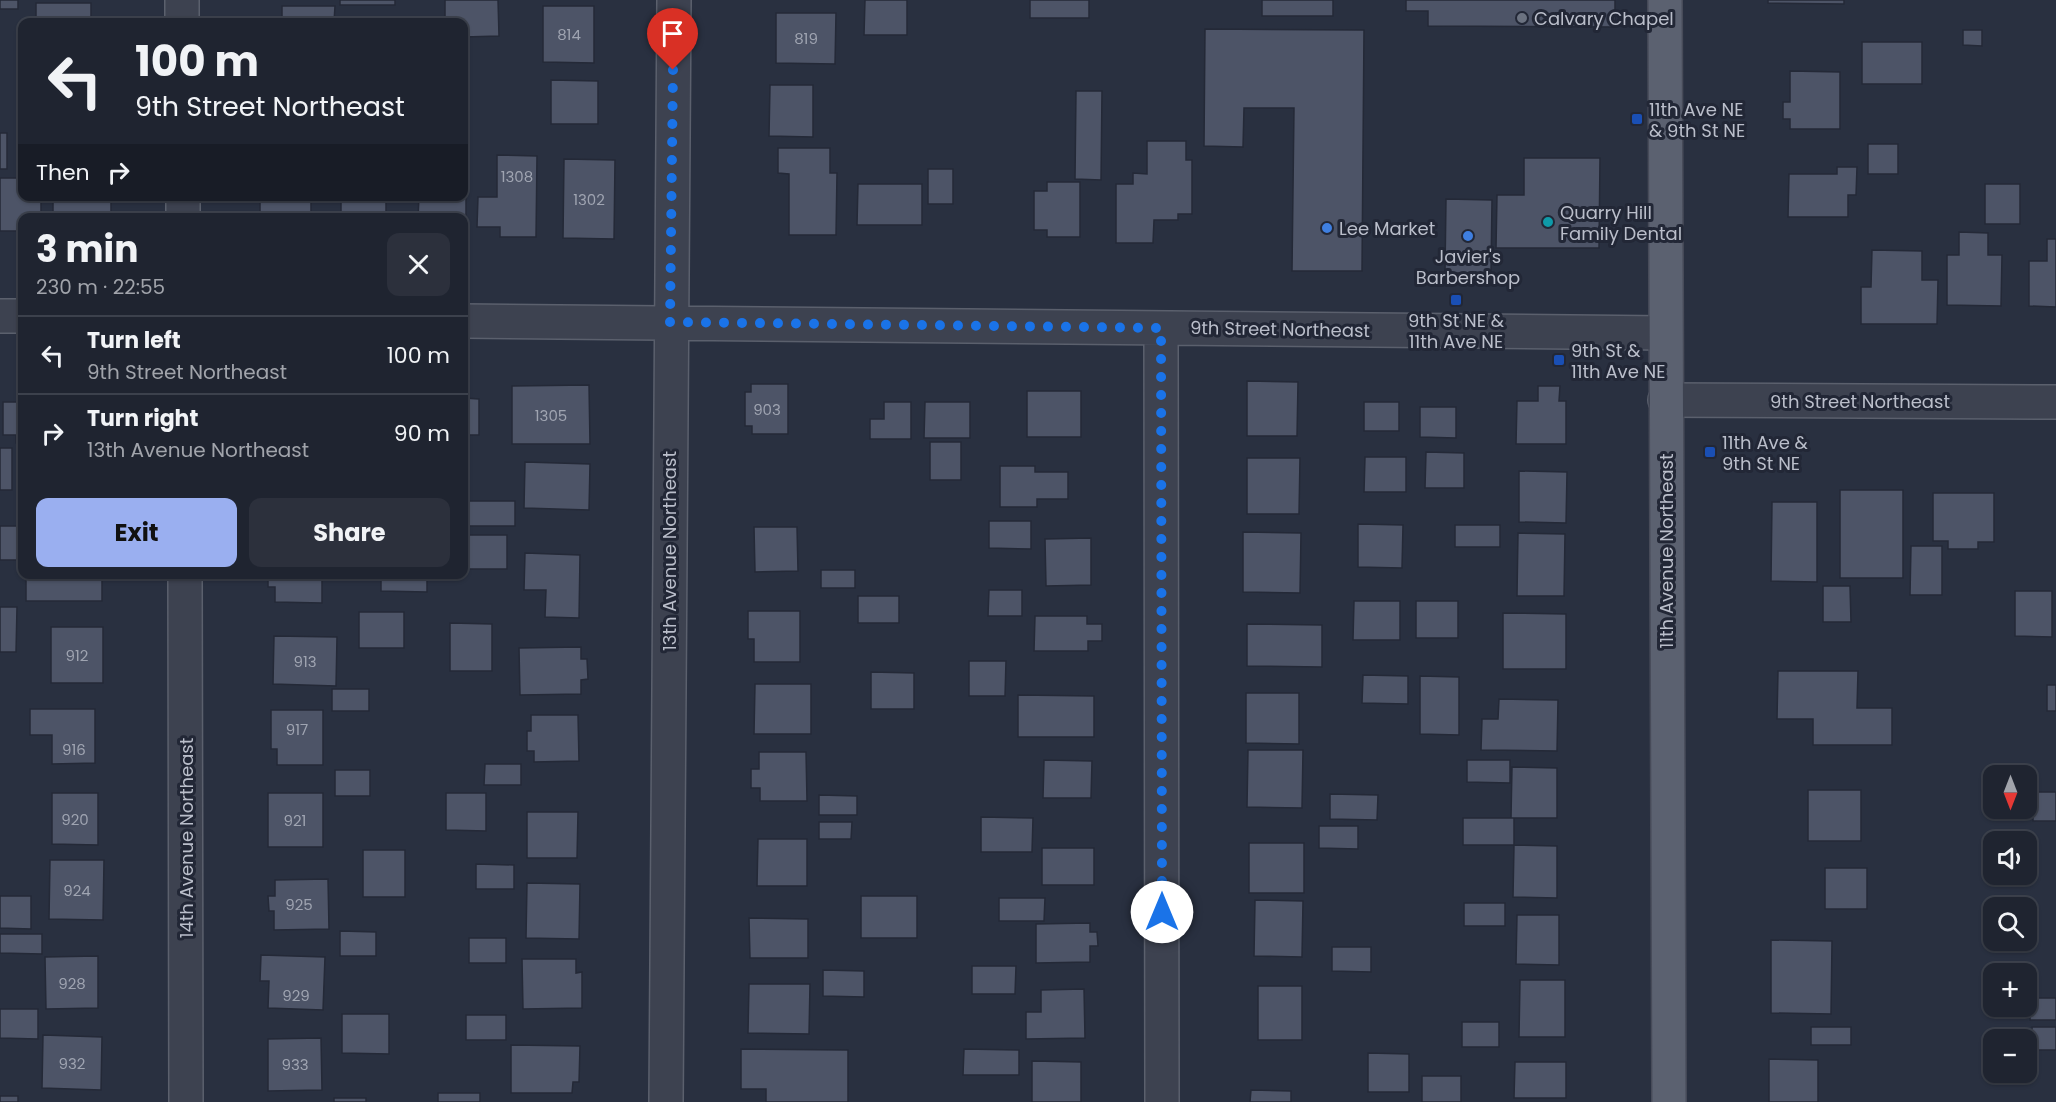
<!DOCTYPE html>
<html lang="en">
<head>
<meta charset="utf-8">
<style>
	body { margin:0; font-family:Poppins,sans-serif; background:#2c303c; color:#f1f3f6; height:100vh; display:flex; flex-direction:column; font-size:22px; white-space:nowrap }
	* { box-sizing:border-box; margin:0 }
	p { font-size:20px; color:#a1a4ab }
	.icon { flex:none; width:33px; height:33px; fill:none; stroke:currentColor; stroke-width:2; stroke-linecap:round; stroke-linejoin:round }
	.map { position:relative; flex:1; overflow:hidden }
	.side { position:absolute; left:18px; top:213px; width:450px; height:366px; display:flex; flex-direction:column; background:#1f2430; border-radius:12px; box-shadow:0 2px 4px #0004,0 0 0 2px #3c414c }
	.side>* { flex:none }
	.hud { position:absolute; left:18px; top:18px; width:450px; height:183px; border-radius:12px; box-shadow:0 2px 4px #0004,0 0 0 2px #3c414c; background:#1f2430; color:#f1f3f6; overflow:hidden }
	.needle { width:39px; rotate:180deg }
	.controls { position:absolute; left:1983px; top:765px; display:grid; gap:12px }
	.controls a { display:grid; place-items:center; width:54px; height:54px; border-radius:12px; background:#1f2430; box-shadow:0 2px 4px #0004,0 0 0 2px #3c414c; font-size:30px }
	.pin { position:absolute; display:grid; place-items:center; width:51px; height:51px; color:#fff; margin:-62px -26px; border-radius:50% 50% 50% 0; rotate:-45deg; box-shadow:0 0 6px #0007 }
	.pin .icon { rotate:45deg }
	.me { position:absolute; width:66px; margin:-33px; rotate:0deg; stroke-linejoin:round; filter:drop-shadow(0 0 4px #0008) }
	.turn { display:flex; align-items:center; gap:21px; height:126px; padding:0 18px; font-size:27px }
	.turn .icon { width:78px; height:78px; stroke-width:2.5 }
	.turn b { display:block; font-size:42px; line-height:51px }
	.then { display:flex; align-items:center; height:57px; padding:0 18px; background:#0003; gap:12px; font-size:22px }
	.round { display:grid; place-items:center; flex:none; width:63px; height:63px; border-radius:12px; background:#2c303c }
	.headline { display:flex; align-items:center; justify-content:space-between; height:102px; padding:0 18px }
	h1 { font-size:36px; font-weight:700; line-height:45px }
	.button { display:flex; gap:12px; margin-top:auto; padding:12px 18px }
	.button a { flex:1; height:69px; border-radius:12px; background:#9aaff0; color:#111; font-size:24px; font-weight:700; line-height:69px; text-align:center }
	.button a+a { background:#2c303c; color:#f1f3f6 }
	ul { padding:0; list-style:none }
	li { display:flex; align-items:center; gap:18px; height:78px; padding:0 18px; border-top:2px solid #3c414c }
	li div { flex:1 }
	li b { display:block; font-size:22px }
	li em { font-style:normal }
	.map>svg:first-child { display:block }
	.building { fill:#4d5467; stroke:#242937; stroke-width:1.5 }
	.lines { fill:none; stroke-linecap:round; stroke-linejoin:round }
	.minor-casing { stroke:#5b606d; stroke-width:36 }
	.major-casing { stroke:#474b59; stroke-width:36 }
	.minor { stroke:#3d4250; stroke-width:33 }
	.major { stroke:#5b6170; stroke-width:33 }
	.route { stroke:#1a73e8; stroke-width:10; stroke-dasharray:0 18 }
	.worship-dot { fill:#6b7280; stroke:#222736; stroke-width:2 }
	.transit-dot { fill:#1a4fb4; stroke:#222736; stroke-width:2 }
	.culture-dot { fill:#0f9aa8; stroke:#222736; stroke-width:2 }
	.shop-dot { fill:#3f7fe0; stroke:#222736; stroke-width:2 }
	.labels { text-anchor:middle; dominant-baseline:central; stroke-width:6; stroke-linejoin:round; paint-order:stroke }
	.number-label { font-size:15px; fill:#9fa4b1 }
	.poi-label { font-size:18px; fill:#babeca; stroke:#222736; text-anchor:start }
	.street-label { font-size:18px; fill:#babeca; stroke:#222736 }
</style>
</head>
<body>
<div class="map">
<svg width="2056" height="1102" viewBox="0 0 2056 1102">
	<rect width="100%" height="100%" fill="#293040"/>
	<!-- building -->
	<path class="building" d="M 0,0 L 18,0 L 18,9 L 0,9 Z
		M 340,0 L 395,0 L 395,5 L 340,5 Z
		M 445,0 L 498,0 L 499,36 L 464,37 L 464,22 L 445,22 Z
		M 865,0 L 907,0 L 907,35 L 864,35 Z
		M 1030,0 L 1089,0 L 1089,18 L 1030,18 Z
		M 1262,0 L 1333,0 L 1333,16 L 1262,16 Z
		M 1406,0 L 1615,0 L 1615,27 L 1428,26 L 1428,11 L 1406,11 Z
		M 1768,0 L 1844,0 L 1844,4 L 1768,3 Z
		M 36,3 L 91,3 L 91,22 L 36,22 Z
		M 282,6 L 335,6 L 334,22 L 282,22 Z
		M 543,6 L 594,6 L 594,63 L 543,62 Z
		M 776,13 L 836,13 L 835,64 L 776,63 Z
		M 1205,29 L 1364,30 L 1362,271 L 1292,271 L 1294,108 L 1244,108 L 1243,147 L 1204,146 Z
		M 1963,30 L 1982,30 L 1982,46 L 1963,45 Z
		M 1862,42 L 1922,42 L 1922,84 L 1862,84 Z
		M 1790,71 L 1840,72 L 1840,129 L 1790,129 L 1790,119 L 1783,119 L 1783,102 L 1790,102 Z
		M 551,80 L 598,81 L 598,124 L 551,124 Z
		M 770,85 L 813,85 L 813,137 L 769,136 Z
		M 1076,91 L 1102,91 L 1101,180 L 1075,179 Z
		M 0,133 L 7,133 L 7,169 L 0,169 Z
		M 1147,141 L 1186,141 L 1186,160 L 1192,160 L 1192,214 L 1178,214 L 1178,220 L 1154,220 L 1153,243 L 1116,243 L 1116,184 L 1133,184 L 1133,173 L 1147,174 Z
		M 1868,144 L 1898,144 L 1898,174 L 1868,174 Z
		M 778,148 L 830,148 L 830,173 L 837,173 L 836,235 L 789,235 L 789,174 L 778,173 Z
		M 497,155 L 537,156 L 536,237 L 500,237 L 500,227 L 477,227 L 478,197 L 497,197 Z
		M 1524,158 L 1600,158 L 1599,248 L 1496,248 L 1497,195 L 1524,195 Z
		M 564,159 L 615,160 L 614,239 L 563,238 Z
		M 1837,167 L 1857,167 L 1856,195 L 1848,195 L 1848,217 L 1788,217 L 1789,174 L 1837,174 Z
		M 928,169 L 953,169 L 953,204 L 928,204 Z
		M 0,178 L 22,178 L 22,196 L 41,196 L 41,218 L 22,218 L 22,231 L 0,231 Z
		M 1047,182 L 1080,182 L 1080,237 L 1047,237 L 1047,230 L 1034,230 L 1034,191 L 1047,191 Z
		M 858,184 L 922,184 L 922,225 L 857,225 Z
		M 1985,184 L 2020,184 L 2020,224 L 1985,224 Z
		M 464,187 L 466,187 L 466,233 L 464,218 L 418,218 L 419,196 L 464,196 Z
		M 53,196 L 111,196 L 111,218 L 53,218 Z
		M 260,196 L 311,196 L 311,218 L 260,218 Z
		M 341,196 L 386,196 L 386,218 L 341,218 Z
		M 1446,199 L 1492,200 L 1491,273 L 1445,273 Z
		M 1959,232 L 1988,233 L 1988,255 L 2002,255 L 2001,306 L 1947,305 L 1947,255 L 1959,255 Z
		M 2047,239 L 2056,239 L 2056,307 L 2029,306 L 2029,261 L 2047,261 Z
		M 1872,250 L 1922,251 L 1922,280 L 1938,280 L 1937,324 L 1861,324 L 1861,287 L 1871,287 Z
		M 19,374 L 22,374 L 22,443 L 16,443 L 16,435 L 3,435 L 3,402 L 19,402 Z
		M 1247,381 L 1298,382 L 1297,436 L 1247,436 Z
		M 751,384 L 788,384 L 788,434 L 752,434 L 752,426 L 745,426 L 745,392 L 751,392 Z
		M 589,385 L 590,444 L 512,444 L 512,386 Z
		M 1538,386 L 1560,386 L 1559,401 L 1566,401 L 1566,444 L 1516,444 L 1517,401 L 1538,401 Z
		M 1027,391 L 1081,391 L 1081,437 L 1027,437 Z
		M 464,398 L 479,399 L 479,435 L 464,435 Z
		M 884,402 L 911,402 L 911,439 L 870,439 L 870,419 L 884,419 Z
		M 925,402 L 970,402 L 970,438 L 924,438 Z
		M 1364,402 L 1399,402 L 1399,431 L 1364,431 Z
		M 1420,407 L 1456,407 L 1456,438 L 1420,437 Z
		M 930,442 L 961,442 L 961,480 L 930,480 Z
		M 0,448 L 12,448 L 12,490 L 0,490 Z
		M 1426,452 L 1464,453 L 1464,488 L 1425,488 Z
		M 1365,457 L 1406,457 L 1406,492 L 1364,492 Z
		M 1247,458 L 1300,458 L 1299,514 L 1247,514 Z
		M 525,462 L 590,464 L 589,510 L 524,508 Z
		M 1000,466 L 1035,466 L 1035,472 L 1068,472 L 1068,499 L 1037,499 L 1037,507 L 1000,507 Z
		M 1519,471 L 1567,472 L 1566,523 L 1519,522 Z
		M 1840,490 L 1903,490 L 1903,578 L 1840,578 Z
		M 1933,493 L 1994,493 L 1994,542 L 1978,542 L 1978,549 L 1948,549 L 1948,541 L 1933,541 Z
		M 464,501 L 515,501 L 515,526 L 464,526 Z
		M 1772,502 L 1817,502 L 1817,582 L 1771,581 Z
		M 989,521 L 1031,521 L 1031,549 L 989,548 Z
		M 1358,524 L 1403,525 L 1402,568 L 1358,567 Z
		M 1455,525 L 1500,525 L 1500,547 L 1455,547 Z
		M 0,526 L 22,526 L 22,550 L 18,550 L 18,560 L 0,560 Z
		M 754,527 L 797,527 L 798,571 L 755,572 Z
		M 1243,532 L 1301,533 L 1300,593 L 1243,592 Z
		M 1518,533 L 1565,534 L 1564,596 L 1517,596 Z
		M 465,535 L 507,535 L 507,569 L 464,569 Z
		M 1091,538 L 1091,585 L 1046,586 L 1045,539 Z
		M 1911,546 L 1942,546 L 1942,595 L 1910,595 Z
		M 525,553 L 580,555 L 579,618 L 545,617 L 546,590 L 524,590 Z
		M 821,570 L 855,570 L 855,588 L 821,588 Z
		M 26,574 L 102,574 L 102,601 L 26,601 Z
		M 268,574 L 322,574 L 322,603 L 275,602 L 275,587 L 268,587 Z
		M 381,574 L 427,574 L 427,592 L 381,591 Z
		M 1823,586 L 1850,586 L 1851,622 L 1823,622 Z
		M 989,590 L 1022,590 L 1022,616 L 988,616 Z
		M 2015,591 L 2052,591 L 2052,637 L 2015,636 Z
		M 858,596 L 899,596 L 899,623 L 858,623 Z
		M 1354,601 L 1400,601 L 1400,640 L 1353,640 Z
		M 1416,601 L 1458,601 L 1458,638 L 1416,638 Z
		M 0,607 L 17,607 L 16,652 L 0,652 Z
		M 748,611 L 800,611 L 800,662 L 754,662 L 754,639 L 748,639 Z
		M 359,612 L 404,612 L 404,648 L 359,648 Z
		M 1503,613 L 1566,614 L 1566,669 L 1503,669 Z
		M 1035,616 L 1087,616 L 1087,624 L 1102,624 L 1102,641 L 1088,641 L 1088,651 L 1034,651 Z
		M 450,623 L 492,624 L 492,671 L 450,671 Z
		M 1247,624 L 1322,625 L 1322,667 L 1247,666 Z
		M 51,627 L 103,627 L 103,683 L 51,683 Z
		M 274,636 L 337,637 L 336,686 L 273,684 Z
		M 581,647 L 581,659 L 587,659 L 588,679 L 581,680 L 581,694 L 520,695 L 519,648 Z
		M 969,661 L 1006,661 L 1005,696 L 969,696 Z
		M 1778,671 L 1858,671 L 1857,708 L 1892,708 L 1892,745 L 1813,745 L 1813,719 L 1777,719 Z
		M 871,672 L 914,673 L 914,709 L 871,709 Z
		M 1363,675 L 1408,676 L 1408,704 L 1362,703 Z
		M 1420,676 L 1459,677 L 1459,735 L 1420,734 Z
		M 755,684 L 811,684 L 811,734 L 754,734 Z
		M 2047,685 L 2056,685 L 2056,711 L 2047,711 Z
		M 332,689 L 369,689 L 369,711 L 332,711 Z
		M 1246,693 L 1299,693 L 1299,744 L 1246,743 Z
		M 1018,695 L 1094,696 L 1094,737 L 1018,737 Z
		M 1499,699 L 1558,700 L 1557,751 L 1481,750 L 1482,719 L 1498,719 Z
		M 30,709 L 95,709 L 95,763 L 52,764 L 52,735 L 30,735 Z
		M 271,710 L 323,710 L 323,765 L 277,765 L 277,749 L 271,749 Z
		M 531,715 L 578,715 L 579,761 L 534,762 L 534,751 L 527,751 L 527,731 L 531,731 Z
		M 1248,750 L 1303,750 L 1302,808 L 1247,807 Z
		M 759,752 L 806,752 L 807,801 L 760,801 L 760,788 L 751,788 L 751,769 L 759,769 Z
		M 1044,760 L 1092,761 L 1091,798 L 1043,798 Z
		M 1467,760 L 1510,760 L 1510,783 L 1467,782 Z
		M 485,764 L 521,764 L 521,785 L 484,785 Z
		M 1512,767 L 1557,768 L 1557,818 L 1511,818 Z
		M 335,770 L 370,770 L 370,796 L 335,796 Z
		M 1808,790 L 1861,790 L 1861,841 L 1808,841 Z
		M 2033,792 L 2056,792 L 2056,821 L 2033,821 Z
		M 52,793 L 98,793 L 98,845 L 52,844 Z
		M 268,793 L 323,793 L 323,847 L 268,847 Z
		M 446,793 L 486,793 L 486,831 L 446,830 Z
		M 1330,794 L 1378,795 L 1377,820 L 1330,819 Z
		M 819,795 L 857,796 L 857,815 L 819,815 Z
		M 527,812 L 578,812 L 577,858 L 527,858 Z
		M 981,817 L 1033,818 L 1032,852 L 981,852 Z
		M 1463,818 L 1514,818 L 1514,845 L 1463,845 Z
		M 819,822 L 852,822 L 851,839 L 819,839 Z
		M 1319,826 L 1358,826 L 1358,849 L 1319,848 Z
		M 758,839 L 807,839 L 807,886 L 757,886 Z
		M 1249,843 L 1304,843 L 1304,893 L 1249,893 Z
		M 1514,845 L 1557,846 L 1557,898 L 1513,897 Z
		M 1042,848 L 1094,848 L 1094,885 L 1042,885 Z
		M 363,850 L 405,850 L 405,897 L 363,897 Z
		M 50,860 L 104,860 L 103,920 L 49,919 Z
		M 476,864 L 514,865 L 514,889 L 476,889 Z
		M 1825,868 L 1867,868 L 1867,909 L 1825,909 Z
		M 328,879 L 329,929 L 274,930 L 274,911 L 269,911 L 268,896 L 275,896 L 275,880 Z
		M 527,883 L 580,884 L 579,939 L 526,938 Z
		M 0,896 L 31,896 L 31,929 L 0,928 Z
		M 861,896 L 917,896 L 917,938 L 861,938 Z
		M 999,898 L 1045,898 L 1044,921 L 999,921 Z
		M 1255,900 L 1303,901 L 1302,957 L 1254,956 Z
		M 1464,903 L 1505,903 L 1505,926 L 1464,926 Z
		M 1517,915 L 1559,915 L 1559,965 L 1516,964 Z
		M 749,918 L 808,919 L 808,958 L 750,958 Z
		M 1090,923 L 1090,932 L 1097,932 L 1098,946 L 1090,946 L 1090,962 L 1036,963 L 1036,924 Z
		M 340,931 L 376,932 L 376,956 L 340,956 Z
		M 0,934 L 42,934 L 42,954 L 0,953 Z
		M 469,938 L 506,938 L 506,963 L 469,963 Z
		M 1771,940 L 1832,941 L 1831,1014 L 1771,1013 Z
		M 1332,947 L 1371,947 L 1371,972 L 1332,971 Z
		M 261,955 L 325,957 L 323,1010 L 268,1008 L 269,981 L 260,981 Z
		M 98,956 L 98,1008 L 46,1009 L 45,957 Z
		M 522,959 L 576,959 L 576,973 L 582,972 L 582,1008 L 523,1009 Z
		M 972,966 L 1016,966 L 1015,994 L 972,994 Z
		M 823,970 L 864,971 L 864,997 L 823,996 Z
		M 1520,980 L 1565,980 L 1565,1037 L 1519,1037 Z
		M 749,984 L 810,984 L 809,1034 L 748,1033 Z
		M 1258,986 L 1302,986 L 1302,1040 L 1258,1040 Z
		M 1084,989 L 1085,1038 L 1026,1039 L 1026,1012 L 1041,1012 L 1041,990 Z
		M 2030,998 L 2056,998 L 2056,1020 L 2030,1020 Z
		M 0,1009 L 38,1009 L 38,1039 L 0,1038 Z
		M 342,1014 L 389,1014 L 389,1054 L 342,1053 Z
		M 466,1015 L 506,1015 L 506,1040 L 466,1040 Z
		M 1462,1022 L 1499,1022 L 1499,1047 L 1462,1047 Z
		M 1811,1027 L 1851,1027 L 1851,1045 L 1811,1045 Z
		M 2032,1027 L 2056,1027 L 2056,1050 L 2032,1050 Z
		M 43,1035 L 102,1037 L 101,1090 L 42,1088 Z
		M 321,1038 L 322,1090 L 268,1091 L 268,1039 Z
		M 511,1045 L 580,1046 L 579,1082 L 573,1082 L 572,1093 L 511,1093 Z
		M 741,1049 L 848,1050 L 848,1102 L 766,1102 L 766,1089 L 741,1089 Z
		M 964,1049 L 1019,1050 L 1019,1075 L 963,1075 Z
		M 1368,1053 L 1409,1054 L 1409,1092 L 1368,1092 Z
		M 1769,1059 L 1818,1060 L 1818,1102 L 1769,1102 Z
		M 1032,1061 L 1081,1062 L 1081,1102 L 1032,1102 Z
		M 1515,1062 L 1566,1062 L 1566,1098 L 1514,1098 Z
		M 1422,1076 L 1461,1076 L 1461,1102 L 1422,1102 Z
		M 1251,1090 L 1291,1091 L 1291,1102 L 1250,1102 Z
		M 438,1093 L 480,1093 L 480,1102 L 438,1102 Z
		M 0,1096 L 18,1096 L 18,1102 L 0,1102 Z
		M 334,1098 L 366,1098 L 366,1102 L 334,1102 Z"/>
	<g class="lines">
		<defs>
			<path id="minor" d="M 182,0 L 182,22
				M 183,196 L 183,218
				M 0,316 L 22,316
				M 464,321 L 1665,333
				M 1161,328 L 1162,1102
				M 1665,400 L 2056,402
				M 185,574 L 186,1102
				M 666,1102 L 674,0"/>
			<path id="major" d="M 1665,0 L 1669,1102"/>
		</defs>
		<!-- minor casing -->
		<use href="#minor" class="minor-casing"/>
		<!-- major casing -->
		<use href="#major" class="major-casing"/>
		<!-- minor -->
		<use href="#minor" class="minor"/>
		<!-- major -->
		<use href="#major" class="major"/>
	</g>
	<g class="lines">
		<!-- route -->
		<path class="route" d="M 673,70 L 670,322 L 1161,328 L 1162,912"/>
	</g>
	<!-- markers -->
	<circle class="worship-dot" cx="1522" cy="18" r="6"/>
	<g class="transit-dot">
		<rect x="1631" y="113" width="12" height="12" rx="3"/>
		<rect x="1450" y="294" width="12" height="12" rx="3"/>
		<rect x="1553" y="354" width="12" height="12" rx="3"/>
		<rect x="1704" y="446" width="12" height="12" rx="3"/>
	</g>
	<circle class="culture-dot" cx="1548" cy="222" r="6"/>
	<g class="shop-dot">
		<circle cx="1327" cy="228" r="6"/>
		<circle cx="1468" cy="236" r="6"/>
	</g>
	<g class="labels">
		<!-- number labels -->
		<g class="number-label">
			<text x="569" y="34">814</text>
			<text x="806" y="38">819</text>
			<text x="517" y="176">1308</text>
			<text x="589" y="199">1302</text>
			<text x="767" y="409">903</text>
			<text x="551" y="415">1305</text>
			<text x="77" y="655">912</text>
			<text x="305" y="661">913</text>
			<text x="297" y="729">917</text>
			<text x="74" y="749">916</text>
			<text x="75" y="819">920</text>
			<text x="295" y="820">921</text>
			<text x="77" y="890">924</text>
			<text x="299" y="904">925</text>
			<text x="72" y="983">928</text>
			<text x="296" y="995">929</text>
			<text x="72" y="1063">932</text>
			<text x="295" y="1064">933</text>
		</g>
		<!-- poi labels -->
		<g class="poi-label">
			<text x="1534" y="18">Calvary Chapel</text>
			<text x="1649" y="109">11th Ave NE<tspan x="1649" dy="21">&amp; 9th St NE</tspan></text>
			<text x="1560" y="212">Quarry Hill<tspan x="1560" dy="21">Family Dental</tspan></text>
			<text x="1339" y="228">Lee Market</text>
			<text x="1468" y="256" text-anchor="middle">Javier's<tspan x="1468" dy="21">Barbershop</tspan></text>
			<text x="1456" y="320" text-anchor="middle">9th St NE &amp;<tspan x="1456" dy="21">11th Ave NE</tspan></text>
			<text x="1571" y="350">9th St &amp;<tspan x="1571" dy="21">11th Ave NE</tspan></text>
			<text x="1722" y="442">11th Ave &amp;<tspan x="1722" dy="21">9th St NE</tspan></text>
		</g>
		<!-- street labels -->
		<g class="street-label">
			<text transform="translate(1280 329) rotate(1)">9th Street Northeast</text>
			<text x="1860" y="401">9th Street Northeast</text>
			<text transform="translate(669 551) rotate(-90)">13th Avenue Northeast</text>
			<text transform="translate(1666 551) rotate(-90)">11th Avenue Northeast</text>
			<text transform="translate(186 838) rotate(-90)">14th Avenue Northeast</text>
		</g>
	</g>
</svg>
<div class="controls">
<a><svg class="needle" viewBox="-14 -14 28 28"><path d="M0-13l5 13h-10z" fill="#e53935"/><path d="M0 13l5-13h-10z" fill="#a1a4ab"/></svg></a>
<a><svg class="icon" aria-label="sound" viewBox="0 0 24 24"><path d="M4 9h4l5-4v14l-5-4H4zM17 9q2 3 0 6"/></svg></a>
<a><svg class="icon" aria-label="search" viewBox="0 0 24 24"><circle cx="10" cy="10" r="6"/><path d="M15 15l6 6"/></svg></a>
<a>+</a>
<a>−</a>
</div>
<div class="pin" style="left:673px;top:70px;background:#d93025"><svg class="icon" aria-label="arrive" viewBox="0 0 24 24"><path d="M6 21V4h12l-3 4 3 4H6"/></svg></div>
<svg class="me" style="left:1162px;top:912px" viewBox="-20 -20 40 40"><circle r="19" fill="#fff"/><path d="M0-13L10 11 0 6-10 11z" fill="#1a73e8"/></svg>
<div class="hud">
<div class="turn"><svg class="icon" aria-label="left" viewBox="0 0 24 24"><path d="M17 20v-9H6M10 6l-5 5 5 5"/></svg><div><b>100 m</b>9th Street Northeast</div></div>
<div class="then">Then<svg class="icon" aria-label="right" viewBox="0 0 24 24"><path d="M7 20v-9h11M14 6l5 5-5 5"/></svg></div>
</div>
<section class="side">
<div class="headline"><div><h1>3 min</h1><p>230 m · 22:55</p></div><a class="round"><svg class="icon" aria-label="close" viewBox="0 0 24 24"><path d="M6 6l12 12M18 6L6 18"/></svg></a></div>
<ul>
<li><svg class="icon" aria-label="left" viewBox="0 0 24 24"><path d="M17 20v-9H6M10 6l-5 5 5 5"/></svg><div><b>Turn left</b><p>9th Street Northeast</p></div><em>100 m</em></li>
<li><svg class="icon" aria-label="right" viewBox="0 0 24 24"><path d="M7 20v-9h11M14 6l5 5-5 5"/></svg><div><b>Turn right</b><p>13th Avenue Northeast</p></div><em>90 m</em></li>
</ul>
<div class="button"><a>Exit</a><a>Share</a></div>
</section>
</div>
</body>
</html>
